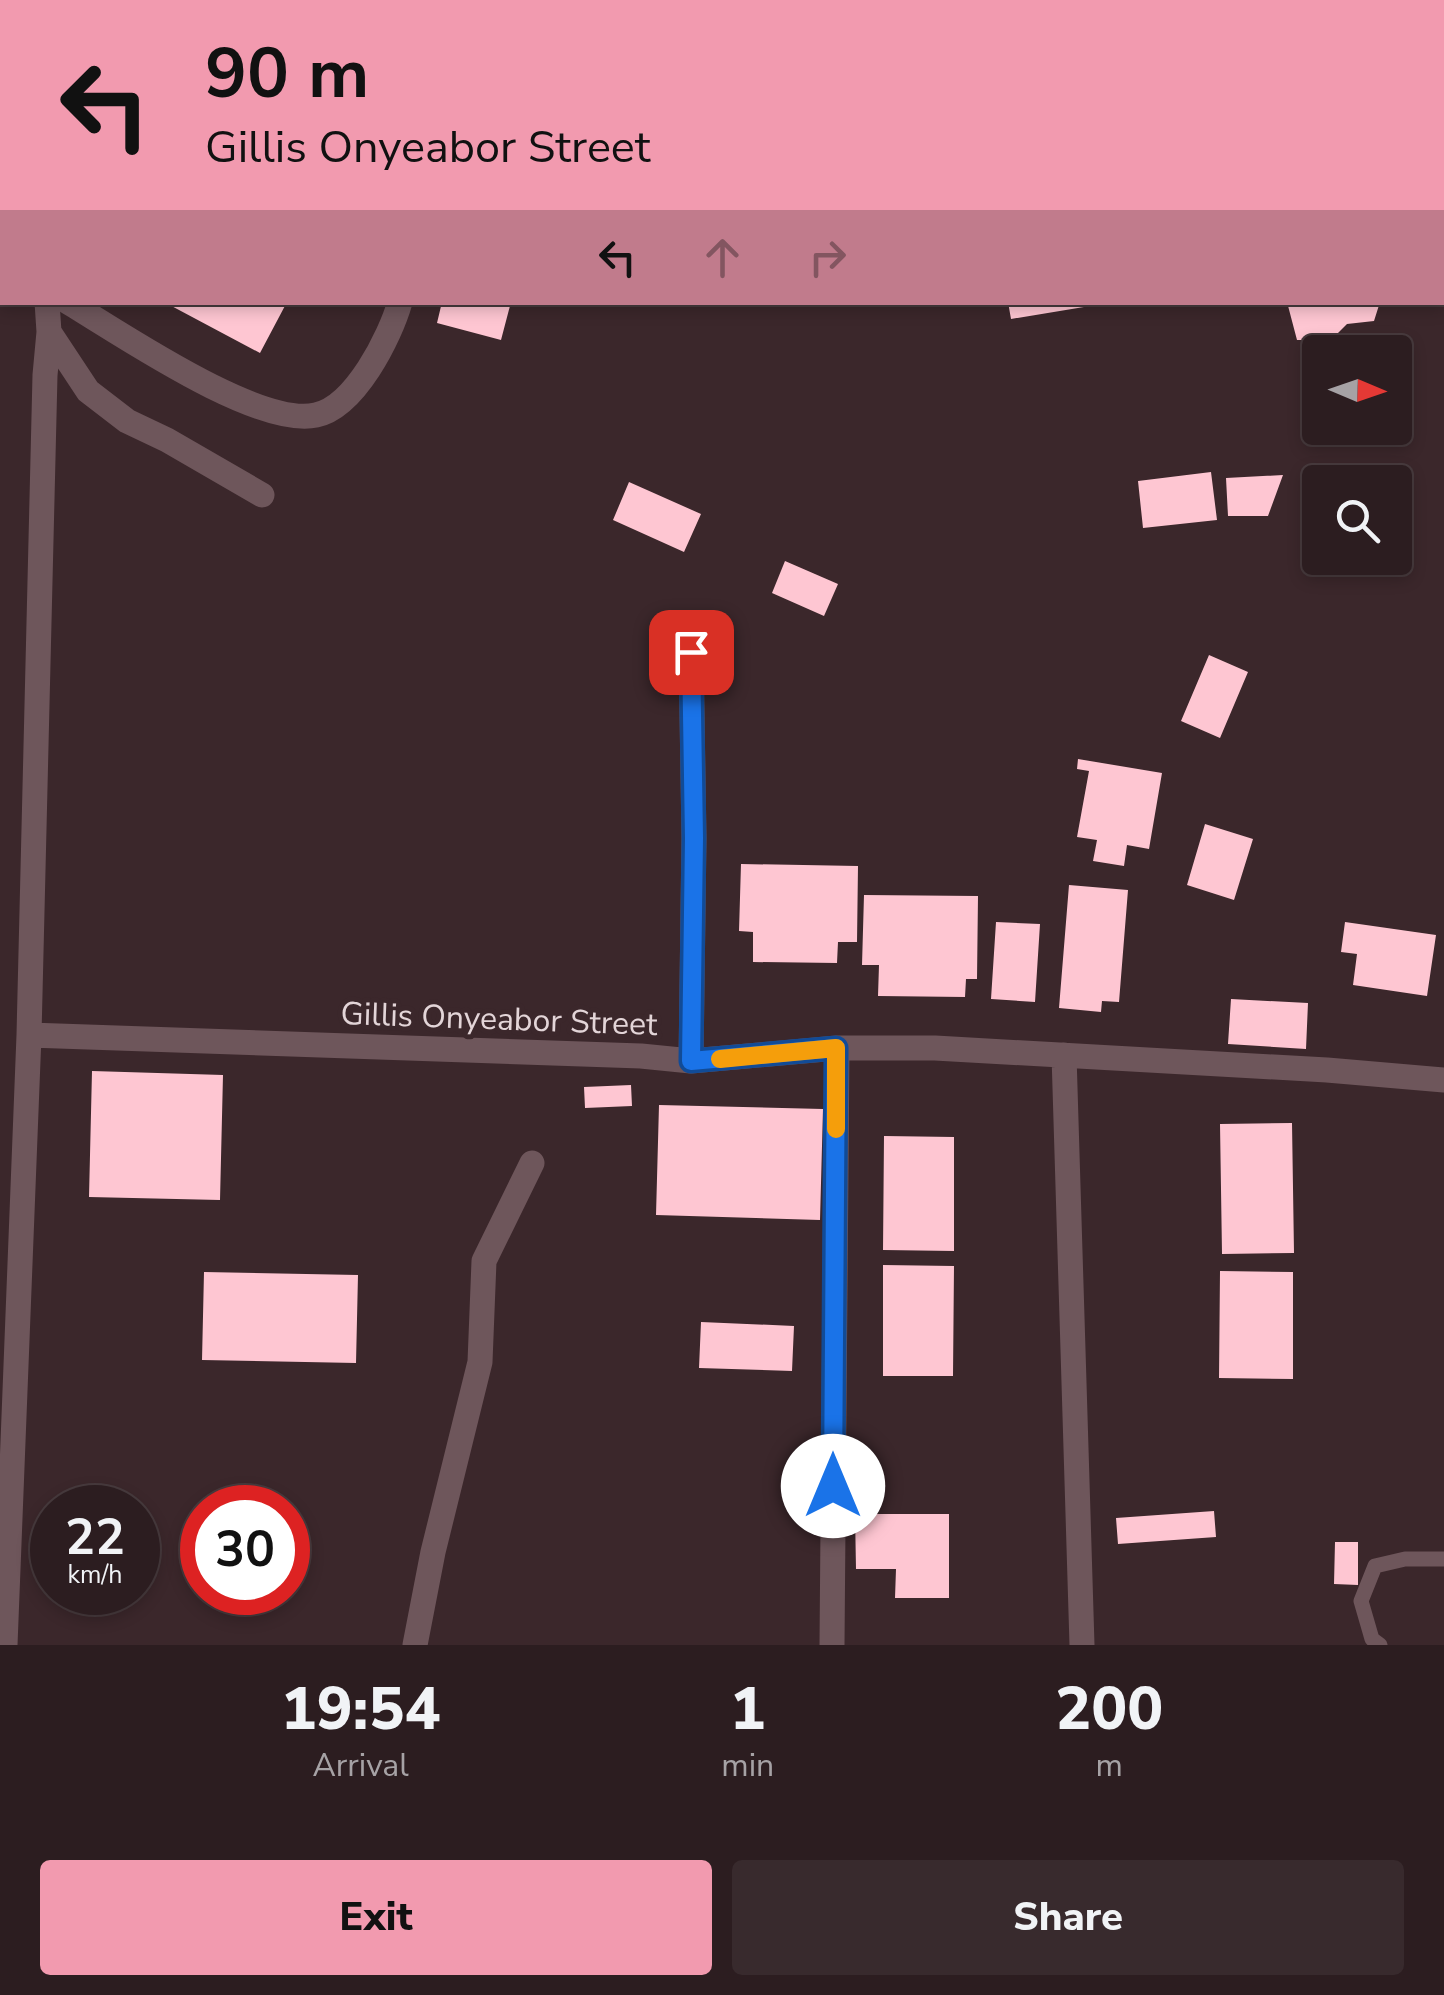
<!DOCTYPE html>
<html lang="en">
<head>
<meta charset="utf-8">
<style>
	body { margin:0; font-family:"Nunito Sans",sans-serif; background:#382a2d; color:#f1f3f6; height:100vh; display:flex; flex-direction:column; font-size:38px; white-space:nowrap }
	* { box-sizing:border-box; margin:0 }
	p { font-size:32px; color:#a6a2a5 }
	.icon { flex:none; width:55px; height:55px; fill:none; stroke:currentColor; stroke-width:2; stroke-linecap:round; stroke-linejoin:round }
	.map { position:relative; height:1645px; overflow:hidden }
	.drawer { display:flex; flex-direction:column; background:#2c1d20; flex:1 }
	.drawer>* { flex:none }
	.guide { position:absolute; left:0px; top:0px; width:1445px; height:305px; box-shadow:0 5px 15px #0003,0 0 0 2px #483b3e; background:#f29aaf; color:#111; overflow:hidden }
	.needle { width:65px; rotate:92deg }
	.fabs { position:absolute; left:1302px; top:335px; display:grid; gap:20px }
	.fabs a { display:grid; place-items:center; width:110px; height:110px; border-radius:10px; background:#2c1d20; box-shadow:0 5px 15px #0003,0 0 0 2px #483b3e; font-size:50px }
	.speed { position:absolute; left:30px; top:1485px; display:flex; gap:20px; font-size:50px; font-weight:700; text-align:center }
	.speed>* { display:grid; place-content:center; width:130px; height:130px; border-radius:50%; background:#2c1d20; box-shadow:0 5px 15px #0003,0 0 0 2px #483b3e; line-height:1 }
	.speed small { font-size:25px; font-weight:400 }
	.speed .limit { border:15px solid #d22; background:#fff; color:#111 }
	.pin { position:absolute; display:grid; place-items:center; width:85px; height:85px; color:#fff; margin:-42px; border-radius:20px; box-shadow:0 5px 15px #0006 }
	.me { position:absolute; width:110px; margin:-55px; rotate:0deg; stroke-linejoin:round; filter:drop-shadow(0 0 8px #0008) }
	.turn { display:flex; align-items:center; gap:35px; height:210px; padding:0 40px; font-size:45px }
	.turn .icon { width:130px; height:130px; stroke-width:2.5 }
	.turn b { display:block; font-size:70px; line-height:85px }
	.lanes { display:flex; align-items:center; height:95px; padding:0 40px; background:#0003; justify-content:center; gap:50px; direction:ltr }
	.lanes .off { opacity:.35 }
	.eta { display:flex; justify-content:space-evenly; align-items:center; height:170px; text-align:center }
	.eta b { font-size:60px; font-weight:800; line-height:70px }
	.primary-button { display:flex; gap:20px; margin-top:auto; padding:20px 40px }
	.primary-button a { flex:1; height:115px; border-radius:10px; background:#f29aaf; color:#111; font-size:40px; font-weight:800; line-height:115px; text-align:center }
	.primary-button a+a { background:#382a2d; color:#f1f3f6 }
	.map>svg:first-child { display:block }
	.building { fill:#fec6d2 }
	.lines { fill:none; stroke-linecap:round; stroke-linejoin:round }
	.lane { stroke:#6e565b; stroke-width:15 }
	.street { stroke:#6e565b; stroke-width:25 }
	.route-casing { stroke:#114b97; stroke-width:25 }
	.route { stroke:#1a73e8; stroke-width:18 }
	.slow { stroke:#f59e0b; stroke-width:18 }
	.labels { text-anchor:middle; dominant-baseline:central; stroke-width:10; stroke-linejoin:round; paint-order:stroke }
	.street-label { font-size:32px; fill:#e3d5d8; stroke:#3b272b }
</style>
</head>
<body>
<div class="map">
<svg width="1444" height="1645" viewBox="0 0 1444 1645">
	<rect width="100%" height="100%" fill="#3b272b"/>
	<!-- building -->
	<path class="building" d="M 164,302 L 287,302 L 260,353 Z
		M 442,302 L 511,302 L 501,340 L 437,323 Z
		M 1008,302 L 1096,302 L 1096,305 L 1011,319 Z
		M 1287,302 L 1380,302 L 1374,321 L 1347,324 L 1331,340 L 1297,340 Z
		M 1211,472 L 1217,520 L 1143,528 L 1138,481 Z
		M 1283,475 L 1268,516 L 1228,516 L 1226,478 Z
		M 629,482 L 701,514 L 684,552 L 613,520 Z
		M 785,561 L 838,584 L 824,616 L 772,593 Z
		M 1209,655 L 1248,672 L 1220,738 L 1181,721 Z
		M 1078,759 L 1162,773 L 1149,849 L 1127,845 L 1124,866 L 1093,861 L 1097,840 L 1077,837 L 1089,771 L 1077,769 Z
		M 1205,824 L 1253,839 L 1234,900 L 1187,885 Z
		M 741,864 L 858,866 L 857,942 L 838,942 L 837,963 L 753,962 L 753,932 L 739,931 Z
		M 1069,885 L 1128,890 L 1119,1002 L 1102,1001 L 1101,1012 L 1059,1008 Z
		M 864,895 L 978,896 L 977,979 L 966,979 L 965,997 L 878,996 L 879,965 L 862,965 Z
		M 996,922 L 1040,924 L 1035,1002 L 991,999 Z
		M 1345,922 L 1436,935 L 1427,996 L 1353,985 L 1357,954 L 1341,952 Z
		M 1231,999 L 1308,1003 L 1306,1049 L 1228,1044 Z
		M 92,1071 L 223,1075 L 220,1200 L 89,1197 Z
		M 631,1085 L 632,1106 L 585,1108 L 584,1087 Z
		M 659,1105 L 823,1109 L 820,1220 L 656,1215 Z
		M 1292,1123 L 1294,1253 L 1222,1254 L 1220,1124 Z
		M 884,1136 L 954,1137 L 954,1251 L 883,1250 Z
		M 883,1265 L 954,1266 L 953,1376 L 883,1376 Z
		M 1220,1271 L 1293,1272 L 1293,1379 L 1219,1378 Z
		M 204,1272 L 358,1275 L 356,1363 L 202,1360 Z
		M 701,1322 L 794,1326 L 792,1371 L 699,1368 Z
		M 1214,1511 L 1216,1537 L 1118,1544 L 1116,1518 Z
		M 855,1514 L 949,1514 L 949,1598 L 895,1598 L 896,1569 L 856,1569 Z
		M 1335,1542 L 1358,1542 L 1358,1585 L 1334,1584 Z"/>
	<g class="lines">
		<!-- lane -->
		<path class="lane" d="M 1380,1645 L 1372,1639 L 1361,1601 L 1375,1566 L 1405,1559 L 1444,1559"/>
		<!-- street -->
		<path class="street" d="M 924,0 L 924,2
			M 485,2 L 486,0
			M 0,269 L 2,271
			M 68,302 C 120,333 258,428 316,415 C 355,407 390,337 400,302
			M 49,332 L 88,391 L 127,421 L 167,440 L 262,495
			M 691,653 L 694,838 L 691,1061
			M 29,1035 L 641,1056 L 691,1061 L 837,1048 L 935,1048 L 1327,1070 L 1444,1080
			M 1064,1055 L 1082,1645
			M 5,1645 L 29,1035 L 45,375 L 49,332 L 47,302
			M 415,1645 L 433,1552 L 480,1362 L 484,1261 L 532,1163
			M 832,1645 L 837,1048"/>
	</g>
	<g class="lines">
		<defs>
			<path id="route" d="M 691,652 L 694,838 L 691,1061 L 836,1048 L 833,1486"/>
		</defs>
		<!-- route casing -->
		<use href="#route" class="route-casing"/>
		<!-- route -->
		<use href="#route" class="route"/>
		<!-- slow -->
		<path class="slow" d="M 720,1059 L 836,1048 L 836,1129"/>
	</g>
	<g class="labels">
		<!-- street labels -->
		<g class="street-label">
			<text transform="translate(499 1019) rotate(2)">Gillis Onyeabor Street</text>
		</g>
	</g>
</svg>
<div class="fabs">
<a><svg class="needle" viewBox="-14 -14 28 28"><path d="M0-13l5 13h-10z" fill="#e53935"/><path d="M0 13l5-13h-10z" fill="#a6a2a5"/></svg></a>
<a><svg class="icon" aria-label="search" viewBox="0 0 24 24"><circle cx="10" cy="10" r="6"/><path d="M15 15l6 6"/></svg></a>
</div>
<div class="speed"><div>22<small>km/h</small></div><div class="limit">30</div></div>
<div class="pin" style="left:691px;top:652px;background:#d93025"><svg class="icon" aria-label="arrive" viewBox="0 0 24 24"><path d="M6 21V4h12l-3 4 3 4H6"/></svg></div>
<svg class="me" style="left:833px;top:1486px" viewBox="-20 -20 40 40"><circle r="19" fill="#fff"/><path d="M0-13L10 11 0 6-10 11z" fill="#1a73e8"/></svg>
<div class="guide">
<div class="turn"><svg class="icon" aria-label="left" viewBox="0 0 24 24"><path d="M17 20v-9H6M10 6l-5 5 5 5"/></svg><div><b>90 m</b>Gillis Onyeabor Street</div></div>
<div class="lanes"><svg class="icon" aria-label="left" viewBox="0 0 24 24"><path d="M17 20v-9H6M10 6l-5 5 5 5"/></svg><svg class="icon off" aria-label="ahead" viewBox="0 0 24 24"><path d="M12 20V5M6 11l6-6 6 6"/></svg><svg class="icon off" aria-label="right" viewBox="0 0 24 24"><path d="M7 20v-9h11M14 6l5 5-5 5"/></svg></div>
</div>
</div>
<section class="drawer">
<div class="eta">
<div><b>19:54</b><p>Arrival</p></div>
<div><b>1</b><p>min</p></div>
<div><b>200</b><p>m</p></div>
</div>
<div class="primary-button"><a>Exit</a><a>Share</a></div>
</section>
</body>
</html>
